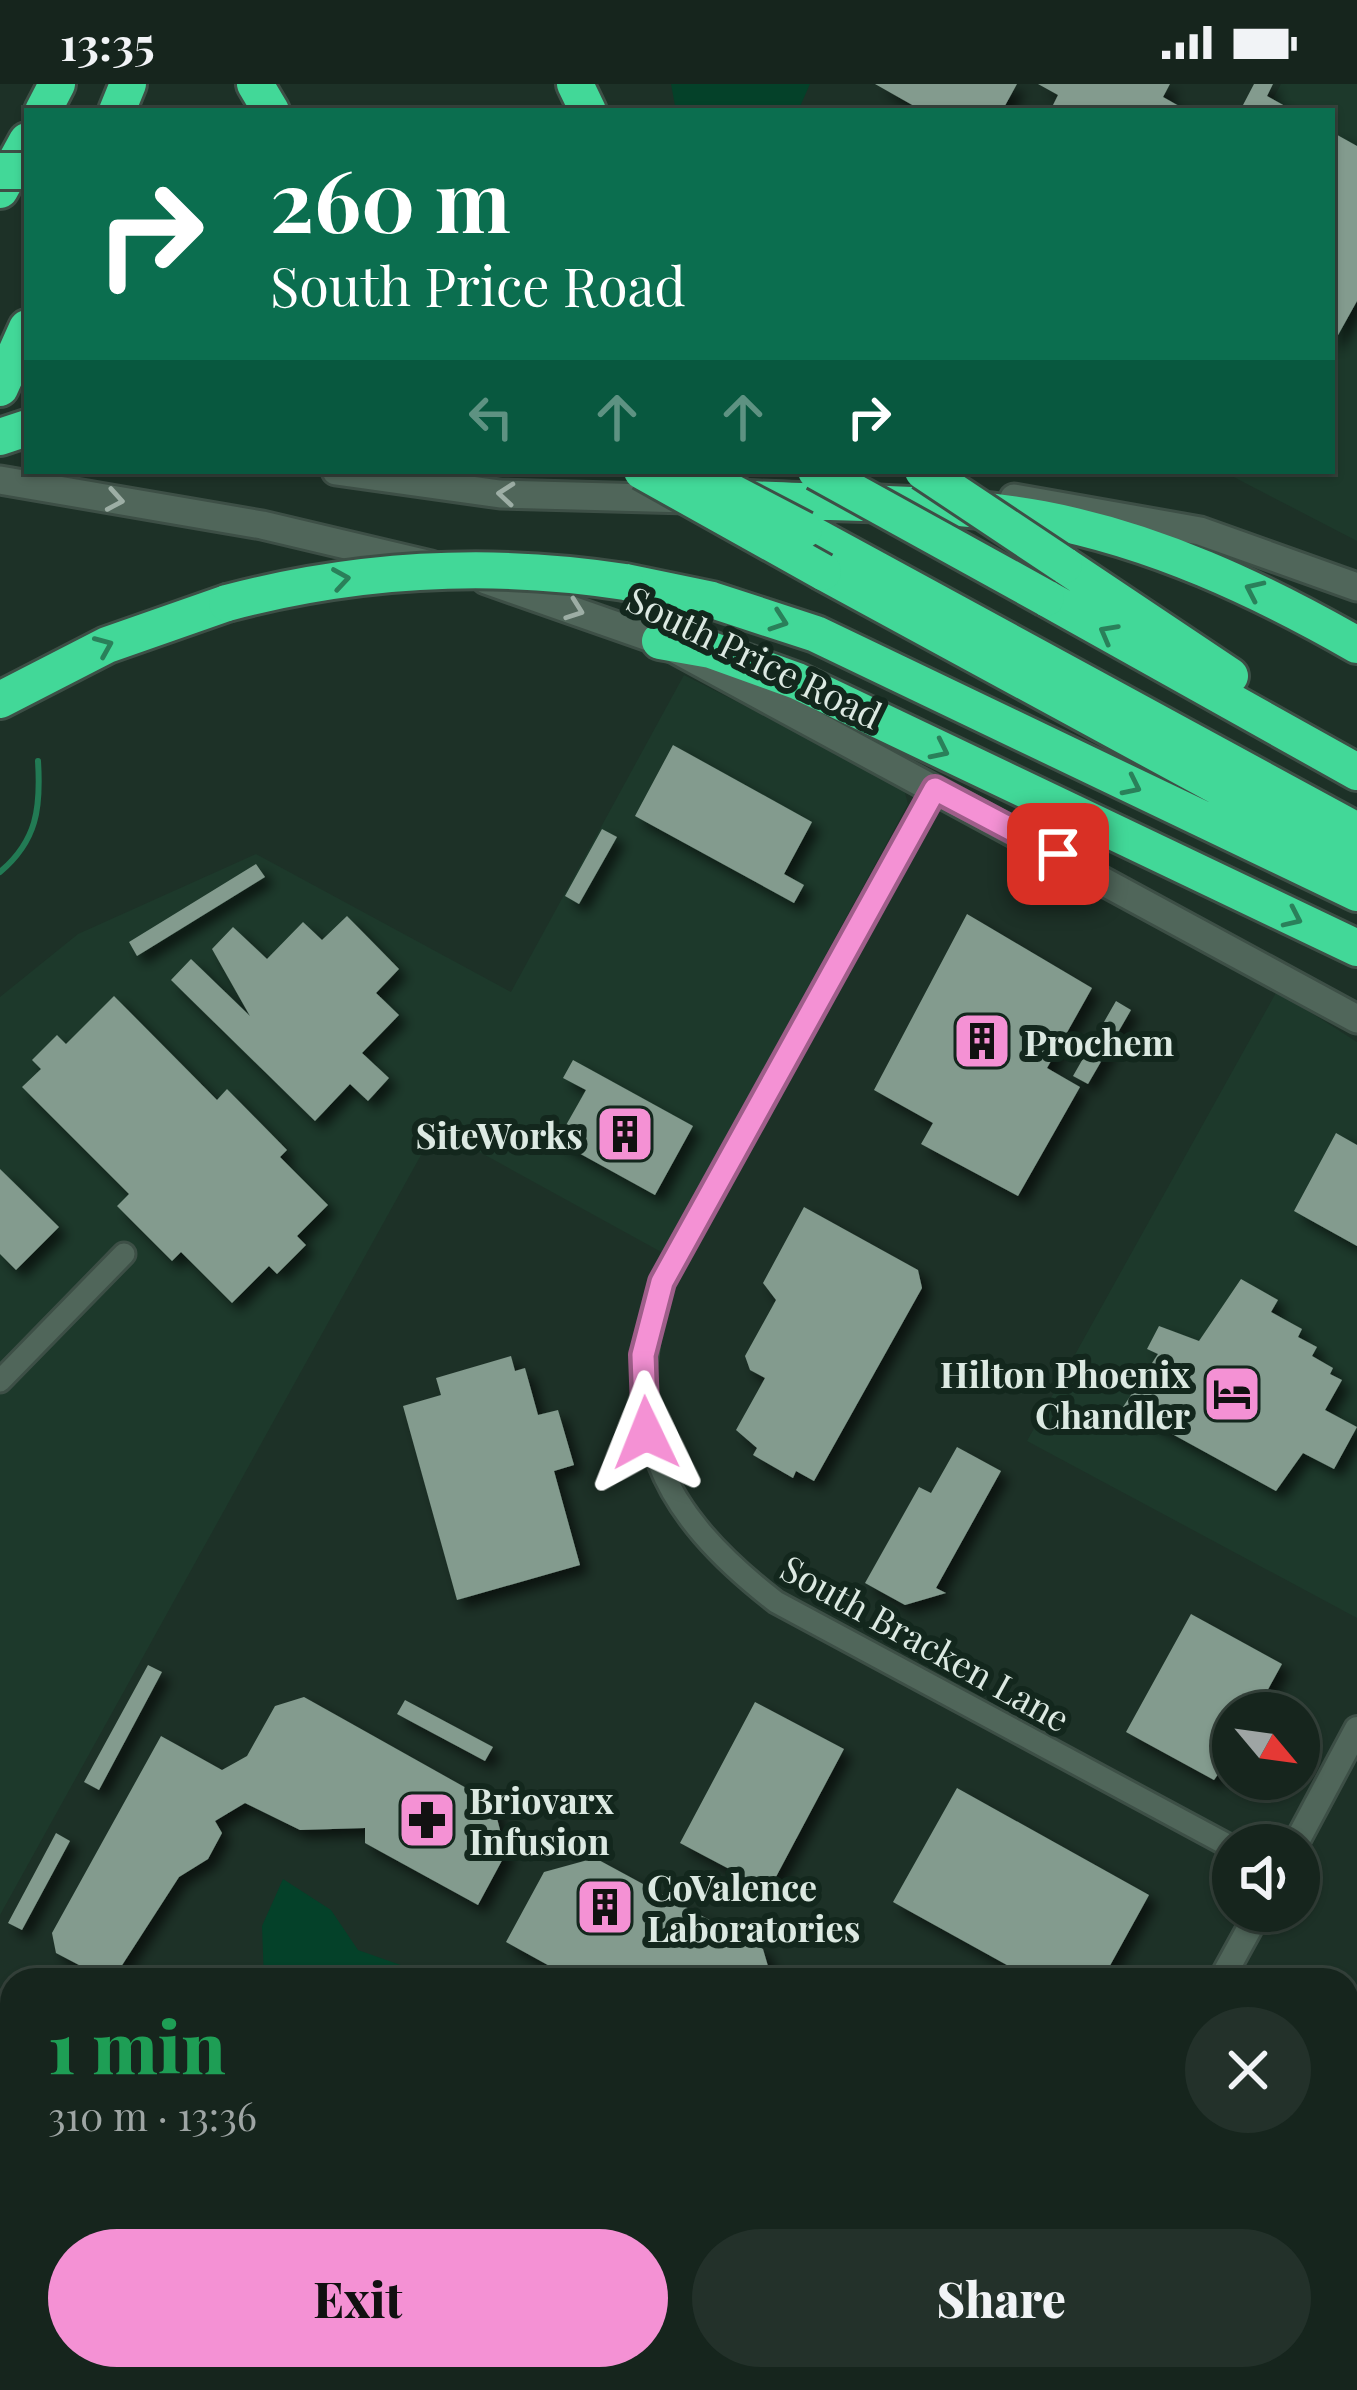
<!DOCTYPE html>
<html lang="en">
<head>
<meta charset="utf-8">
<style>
	body { margin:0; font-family:"Playfair Display",serif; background:#23312a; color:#f1f3f6; height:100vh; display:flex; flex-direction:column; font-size:45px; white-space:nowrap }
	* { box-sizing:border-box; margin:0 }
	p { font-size:39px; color:#9ea5a4 }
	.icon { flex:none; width:66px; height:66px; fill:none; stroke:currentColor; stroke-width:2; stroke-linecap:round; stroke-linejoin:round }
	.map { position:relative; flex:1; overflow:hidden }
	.details { position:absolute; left:0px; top:1884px; width:1359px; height:423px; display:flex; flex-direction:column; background:#16251d; border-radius:36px 36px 0 0; box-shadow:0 3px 9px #0004,0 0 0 3px #35423b }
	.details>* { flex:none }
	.guide { position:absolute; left:24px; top:24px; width:1311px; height:366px; border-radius:0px; box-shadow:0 3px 9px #0004,0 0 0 3px #35423b; background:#0b6e4f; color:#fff; overflow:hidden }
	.needle { width:78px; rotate:119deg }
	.buttons { position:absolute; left:1212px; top:1608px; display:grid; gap:24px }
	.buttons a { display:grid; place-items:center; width:108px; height:108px; border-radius:50%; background:#16251d; box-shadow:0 3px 9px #0004,0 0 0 3px #35423b; font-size:60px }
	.pin { position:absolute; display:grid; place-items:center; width:102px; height:102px; color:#fff; margin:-51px; border-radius:24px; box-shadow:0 6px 18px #0006 }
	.me { position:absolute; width:132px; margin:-66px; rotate:358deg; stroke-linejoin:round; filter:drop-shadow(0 0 9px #0008) }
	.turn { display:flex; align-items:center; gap:42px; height:252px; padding:0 48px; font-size:54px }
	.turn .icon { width:156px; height:156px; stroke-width:2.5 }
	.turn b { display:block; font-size:84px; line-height:102px }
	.lanes { display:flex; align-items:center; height:114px; padding:0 48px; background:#0003; justify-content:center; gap:60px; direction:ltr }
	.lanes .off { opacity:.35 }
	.round { display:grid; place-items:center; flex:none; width:126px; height:126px; border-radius:63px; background:#23312a }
	.head { display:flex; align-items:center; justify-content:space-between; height:204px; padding:0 48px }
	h1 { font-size:72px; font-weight:800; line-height:90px; color:#1e9e55 }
	.button { display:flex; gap:24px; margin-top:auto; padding:24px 48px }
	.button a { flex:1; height:138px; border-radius:72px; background:#f491d4; color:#111; font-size:48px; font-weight:800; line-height:138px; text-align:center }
	.button a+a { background:#23312a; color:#f1f3f6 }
	.status { display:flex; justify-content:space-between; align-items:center; height:84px; padding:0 60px; background:#16251d; direction:ltr }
	.status svg { height:33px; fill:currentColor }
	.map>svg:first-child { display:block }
	.built { fill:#1d392b }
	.green { fill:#044129 }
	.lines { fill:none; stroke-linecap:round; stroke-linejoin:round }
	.stream { stroke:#227a54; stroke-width:6 }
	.building { fill:#839b8e; filter:url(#shadow) }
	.minor-casing { stroke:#3d4f46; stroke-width:27 }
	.tertiary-casing { stroke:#3d4f46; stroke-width:30 }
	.secondary-casing { stroke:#3d4f46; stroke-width:33 }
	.motorway-casing { stroke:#3d4f46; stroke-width:42 }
	.minor { stroke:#50665a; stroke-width:21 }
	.tertiary { stroke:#50665a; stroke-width:24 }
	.secondary { stroke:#50665a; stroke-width:27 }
	.motorway { stroke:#42d898; stroke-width:36 }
	.motorway-bridge-casing { stroke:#3d4f46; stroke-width:42; stroke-linecap:butt }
	.motorway-bridge { stroke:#42d898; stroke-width:36 }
	.oneway { stroke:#9daea5 }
	.oneway2 { stroke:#2a805a }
	.route-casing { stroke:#9f5e8a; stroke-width:30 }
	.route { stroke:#f491d4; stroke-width:21 }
	.labels { text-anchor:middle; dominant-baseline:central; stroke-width:12; stroke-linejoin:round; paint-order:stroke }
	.street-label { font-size:36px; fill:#dce9e2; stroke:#13271d }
	.poi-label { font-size:36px; font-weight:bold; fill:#dce9e2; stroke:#13271d; text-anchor:start }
</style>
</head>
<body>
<div class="status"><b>13:35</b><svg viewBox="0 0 49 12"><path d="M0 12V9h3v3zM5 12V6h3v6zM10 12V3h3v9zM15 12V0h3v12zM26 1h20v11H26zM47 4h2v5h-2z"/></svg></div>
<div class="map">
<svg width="1357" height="2306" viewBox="0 0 1357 2306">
	<defs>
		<filter id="shadow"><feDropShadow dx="8" dy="8" stdDeviation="6" flood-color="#0009"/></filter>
	</defs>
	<rect width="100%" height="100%" fill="#1d3127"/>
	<!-- built -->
	<path class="built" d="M 1281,0 L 1357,0 L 1357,457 L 1222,387 L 1332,387 L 1332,27 L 1266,27 Z
		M 684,591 L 903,701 L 908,720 L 663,1169 L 436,1044 L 0,1831 L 0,913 L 78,850 L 256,770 L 511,908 Z
		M 1277,907 L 1357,958 L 1357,1534 L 1027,1357 Z"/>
	<!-- green -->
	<path class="green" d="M 671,0 L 810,0 L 798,27 L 676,27 Z
		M 283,1795 L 331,1826 L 358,1866 L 443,1896 L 264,1896 L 262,1842 Z"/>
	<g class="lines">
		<!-- stream -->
		<path class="stream" d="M 0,788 C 37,757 41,724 38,677"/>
	</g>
	<!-- building -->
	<path class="building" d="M 875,0 L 1017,0 L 1002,27 L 923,27 Z
		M 1038,0 L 1170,0 L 1163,13 L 1188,27 L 1050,27 L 1058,11 Z
		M 1254,0 L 1273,0 L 1267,12 L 1294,27 L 1255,27 L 1243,21 Z
		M 1332,48 L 1357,62 L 1357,217 L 1332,262 Z
		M 673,661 L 812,738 L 784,790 L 804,801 L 794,819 L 635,732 Z
		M 602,745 L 617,753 L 579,820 L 565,812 Z
		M 256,780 L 265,793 L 137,872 L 129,858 Z
		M 967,830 L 1092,904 L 1047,984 L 1080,1003 L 1018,1112 L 921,1060 L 933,1039 L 874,1006 Z
		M 347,832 L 399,885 L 376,909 L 399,931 L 362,969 L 389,994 L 368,1017 L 350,1000 L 315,1037 L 171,896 L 191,875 L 250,932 L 212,865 L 233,843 L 267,875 L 303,838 L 322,856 Z
		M 114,912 L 217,1016 L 227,1005 L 287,1066 L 280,1073 L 328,1121 L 297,1152 L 306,1161 L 277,1190 L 269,1182 L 232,1219 L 181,1168 L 172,1177 L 117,1122 L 129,1110 L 22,1003 L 41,985 L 32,976 L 57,951 L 66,960 Z
		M 1116,917 L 1131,926 L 1088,1000 L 1073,992 Z
		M 573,976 L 693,1042 L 655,1111 L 557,1057 L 586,1006 L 563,994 Z
		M 1336,1049 L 1357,1061 L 1357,1162 L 1294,1127 Z
		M 0,1085 L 59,1143 L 16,1186 L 0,1170 Z
		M 804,1123 L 918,1186 L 922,1204 L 814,1397 L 796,1387 L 793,1394 L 753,1371 L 757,1364 L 736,1346 L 765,1294 L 750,1286 L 745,1272 L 776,1216 L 763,1199 Z
		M 1241,1195 L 1278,1216 L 1271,1228 L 1302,1245 L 1298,1253 L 1317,1263 L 1312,1272 L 1333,1284 L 1330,1290 L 1342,1296 L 1325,1326 L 1357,1343 L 1334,1385 L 1303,1369 L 1276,1407 L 1123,1323 L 1158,1270 L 1147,1265 L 1159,1242 L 1199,1257 Z
		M 511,1272 L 515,1287 L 525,1284 L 538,1331 L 558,1326 L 574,1381 L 554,1387 L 580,1481 L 457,1516 L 403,1322 L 441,1311 L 436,1294 Z
		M 957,1363 L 1001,1387 L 936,1504 L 946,1509 L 905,1521 L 865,1499 L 919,1403 L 931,1409 Z
		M 1191,1530 L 1282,1580 L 1255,1629 L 1233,1629 L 1233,1669 L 1214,1696 L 1126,1648 Z
		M 148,1581 L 162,1588 L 99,1706 L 84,1698 Z
		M 304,1613 L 493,1719 L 506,1769 L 478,1821 L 365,1759 L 365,1744 L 300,1746 L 245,1719 L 215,1737 L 222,1749 L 208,1775 L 179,1793 L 117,1889 L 102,1893 L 56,1869 L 52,1849 L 161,1652 L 222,1686 L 247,1672 L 275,1622 Z
		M 405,1616 L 493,1663 L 485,1677 L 397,1630 Z
		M 755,1618 L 844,1665 L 769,1806 L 680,1759 Z
		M 957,1704 L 1149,1811 L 1102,1896 L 1034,1896 L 893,1818 Z
		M 56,1749 L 70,1757 L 22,1846 L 8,1839 Z
		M 595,1774 L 763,1865 L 772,1896 L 575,1896 L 506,1858 L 544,1788 Z"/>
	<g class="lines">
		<defs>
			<path id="minor" d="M 935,705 L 662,1198 C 617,1343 660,1428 776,1518 L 1233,1764
				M 0,1297 L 124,1170
				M 100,2306 L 106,2295"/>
			<path id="tertiary" d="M 1295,1761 L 1357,1645
				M 1221,1896 L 1259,1827
				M 996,2306 L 1002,2295"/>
			<path id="secondary" d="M 336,387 L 500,410 L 688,415
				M 0,396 L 262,441 L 431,481
				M 1014,414 L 1200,447 L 1357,503
				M 486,496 L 660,557 L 1357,935"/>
			<path id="motorway" d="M 255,0 L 271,27
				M 575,0 L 588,27
				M 43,27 L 57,0
				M 117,27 L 128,0
				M 0,106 L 27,57
				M 0,304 L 27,244
				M 0,353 L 27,344
				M 749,415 C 845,420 947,417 1042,435 C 1154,456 1259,505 1357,561
				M 804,446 L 1357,747
				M 1064,481 L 1230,592
				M 823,488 L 1357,778
				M 625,498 L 712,516 L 816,550 L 1357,809
				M 1046,514 L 1357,688
				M 660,557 L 711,566 L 797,597 L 1357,864
				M 0,616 L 107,561 L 227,519"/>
		</defs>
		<!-- minor casing -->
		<use href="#minor" class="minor-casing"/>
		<!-- tertiary casing -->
		<use href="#tertiary" class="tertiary-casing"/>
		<!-- secondary casing -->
		<use href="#secondary" class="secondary-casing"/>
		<!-- motorway casing -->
		<use href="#motorway" class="motorway-casing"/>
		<!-- minor -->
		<use href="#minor" class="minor"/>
		<!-- tertiary -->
		<use href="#tertiary" class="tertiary"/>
		<!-- secondary -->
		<use href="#secondary" class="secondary"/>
		<!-- motorway -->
		<use href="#motorway" class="motorway"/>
		<defs>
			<path id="motorway-bridge" d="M 0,87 L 27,87
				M 642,387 L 823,488
				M 691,387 L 804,446
				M 816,387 L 1046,514
				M 923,387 L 1064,481
				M 227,519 C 360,484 490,477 625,498"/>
		</defs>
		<!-- motorway-bridge casing -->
		<use href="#motorway-bridge" class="motorway-bridge-casing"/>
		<!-- motorway-bridge -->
		<use href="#motorway-bridge" class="motorway-bridge"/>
	</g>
	<!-- one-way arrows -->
	<defs><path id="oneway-chevron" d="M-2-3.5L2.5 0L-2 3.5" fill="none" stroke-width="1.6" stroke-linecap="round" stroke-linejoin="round" transform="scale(3)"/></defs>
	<g class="oneway">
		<use href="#oneway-chevron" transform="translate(506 410) rotate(-175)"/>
		<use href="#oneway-chevron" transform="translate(115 416) rotate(10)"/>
		<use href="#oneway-chevron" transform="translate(575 526) rotate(20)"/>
	</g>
	<g class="oneway2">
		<use href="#oneway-chevron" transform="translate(341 495) rotate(-9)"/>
		<use href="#oneway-chevron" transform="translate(1254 506) rotate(-155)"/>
		<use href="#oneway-chevron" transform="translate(779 537) rotate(19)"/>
		<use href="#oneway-chevron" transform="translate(1108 549) rotate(-151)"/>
		<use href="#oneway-chevron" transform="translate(104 562) rotate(-23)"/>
		<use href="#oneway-chevron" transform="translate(940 666) rotate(26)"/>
		<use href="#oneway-chevron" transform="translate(1132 702) rotate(26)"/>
		<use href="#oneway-chevron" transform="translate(1293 834) rotate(25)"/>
	</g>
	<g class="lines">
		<defs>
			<path id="route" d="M 646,1349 L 643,1271 L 662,1198 L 935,705 L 1058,770"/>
		</defs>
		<!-- route casing -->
		<use href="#route" class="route-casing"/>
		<!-- route -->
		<use href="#route" class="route"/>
	</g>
	<!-- icons -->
	<defs>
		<symbol id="building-square" viewBox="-11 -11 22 22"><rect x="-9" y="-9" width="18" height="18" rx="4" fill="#f491d4" stroke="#13271d"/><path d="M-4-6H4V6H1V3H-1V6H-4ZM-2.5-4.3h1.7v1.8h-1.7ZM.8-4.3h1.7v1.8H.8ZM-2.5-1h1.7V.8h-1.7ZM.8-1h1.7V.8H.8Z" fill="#111"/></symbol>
		<symbol id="hotel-square" viewBox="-11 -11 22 22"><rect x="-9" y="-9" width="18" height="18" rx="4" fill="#f491d4" stroke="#13271d"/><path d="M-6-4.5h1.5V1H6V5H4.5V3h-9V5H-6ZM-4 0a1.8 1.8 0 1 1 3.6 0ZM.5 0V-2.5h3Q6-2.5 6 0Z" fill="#111"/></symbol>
		<symbol id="pharmacy-square" viewBox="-11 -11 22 22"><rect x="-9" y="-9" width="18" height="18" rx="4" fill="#f491d4" stroke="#13271d"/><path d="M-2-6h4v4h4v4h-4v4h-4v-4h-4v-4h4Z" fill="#111"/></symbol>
	</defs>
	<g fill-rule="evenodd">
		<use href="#building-square" x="949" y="924" width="66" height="66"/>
		<use href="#building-square" x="592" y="1017" width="66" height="66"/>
		<use href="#hotel-square" x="1199" y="1277" width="66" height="66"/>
		<use href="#pharmacy-square" x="394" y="1703" width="66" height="66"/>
		<use href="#building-square" x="572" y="1790" width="66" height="66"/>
	</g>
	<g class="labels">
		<!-- street labels -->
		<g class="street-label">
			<text transform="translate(755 572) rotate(26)">South Price Road</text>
			<text transform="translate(926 1558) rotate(29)">South Bracken Lane</text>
		</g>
		<!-- poi labels -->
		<g class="poi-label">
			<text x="1024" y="957">Prochem</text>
			<text x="583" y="1050" text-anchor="end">SiteWorks</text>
			<text x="1190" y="1289" text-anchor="end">Hilton Phoenix<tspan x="1190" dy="41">Chandler</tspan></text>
			<text x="469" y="1715">Briovarx<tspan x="469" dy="41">Infusion</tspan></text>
			<text x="647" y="1802">CoValence<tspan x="647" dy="41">Laboratories</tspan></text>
		</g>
	</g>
</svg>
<div class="buttons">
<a><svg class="needle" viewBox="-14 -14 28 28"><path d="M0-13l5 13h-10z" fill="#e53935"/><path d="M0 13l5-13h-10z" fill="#9ea5a4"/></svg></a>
<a><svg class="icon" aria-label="sound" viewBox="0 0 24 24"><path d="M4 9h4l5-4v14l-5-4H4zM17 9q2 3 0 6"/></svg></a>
</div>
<div class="pin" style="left:1058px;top:770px;background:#d93025"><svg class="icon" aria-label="arrive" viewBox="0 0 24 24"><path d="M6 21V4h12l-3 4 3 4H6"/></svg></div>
<svg class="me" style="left:646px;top:1349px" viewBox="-20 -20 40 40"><path d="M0-17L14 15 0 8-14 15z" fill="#f491d4" stroke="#fff" stroke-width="4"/></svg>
<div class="guide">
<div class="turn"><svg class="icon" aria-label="right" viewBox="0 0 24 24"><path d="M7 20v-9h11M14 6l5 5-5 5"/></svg><div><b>260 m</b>South Price Road</div></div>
<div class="lanes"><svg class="icon off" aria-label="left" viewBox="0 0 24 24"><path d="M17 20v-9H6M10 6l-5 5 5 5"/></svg><svg class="icon off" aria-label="ahead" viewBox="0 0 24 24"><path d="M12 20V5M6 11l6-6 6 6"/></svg><svg class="icon off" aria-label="ahead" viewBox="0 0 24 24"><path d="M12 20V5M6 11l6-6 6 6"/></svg><svg class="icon" aria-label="right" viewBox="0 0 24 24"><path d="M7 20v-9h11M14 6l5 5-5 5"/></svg></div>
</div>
<section class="details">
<div class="head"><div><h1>1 min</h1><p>310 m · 13:36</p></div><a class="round"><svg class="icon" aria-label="close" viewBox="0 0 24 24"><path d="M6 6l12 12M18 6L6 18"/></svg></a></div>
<div class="button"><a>Exit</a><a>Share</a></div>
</section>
</div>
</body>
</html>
